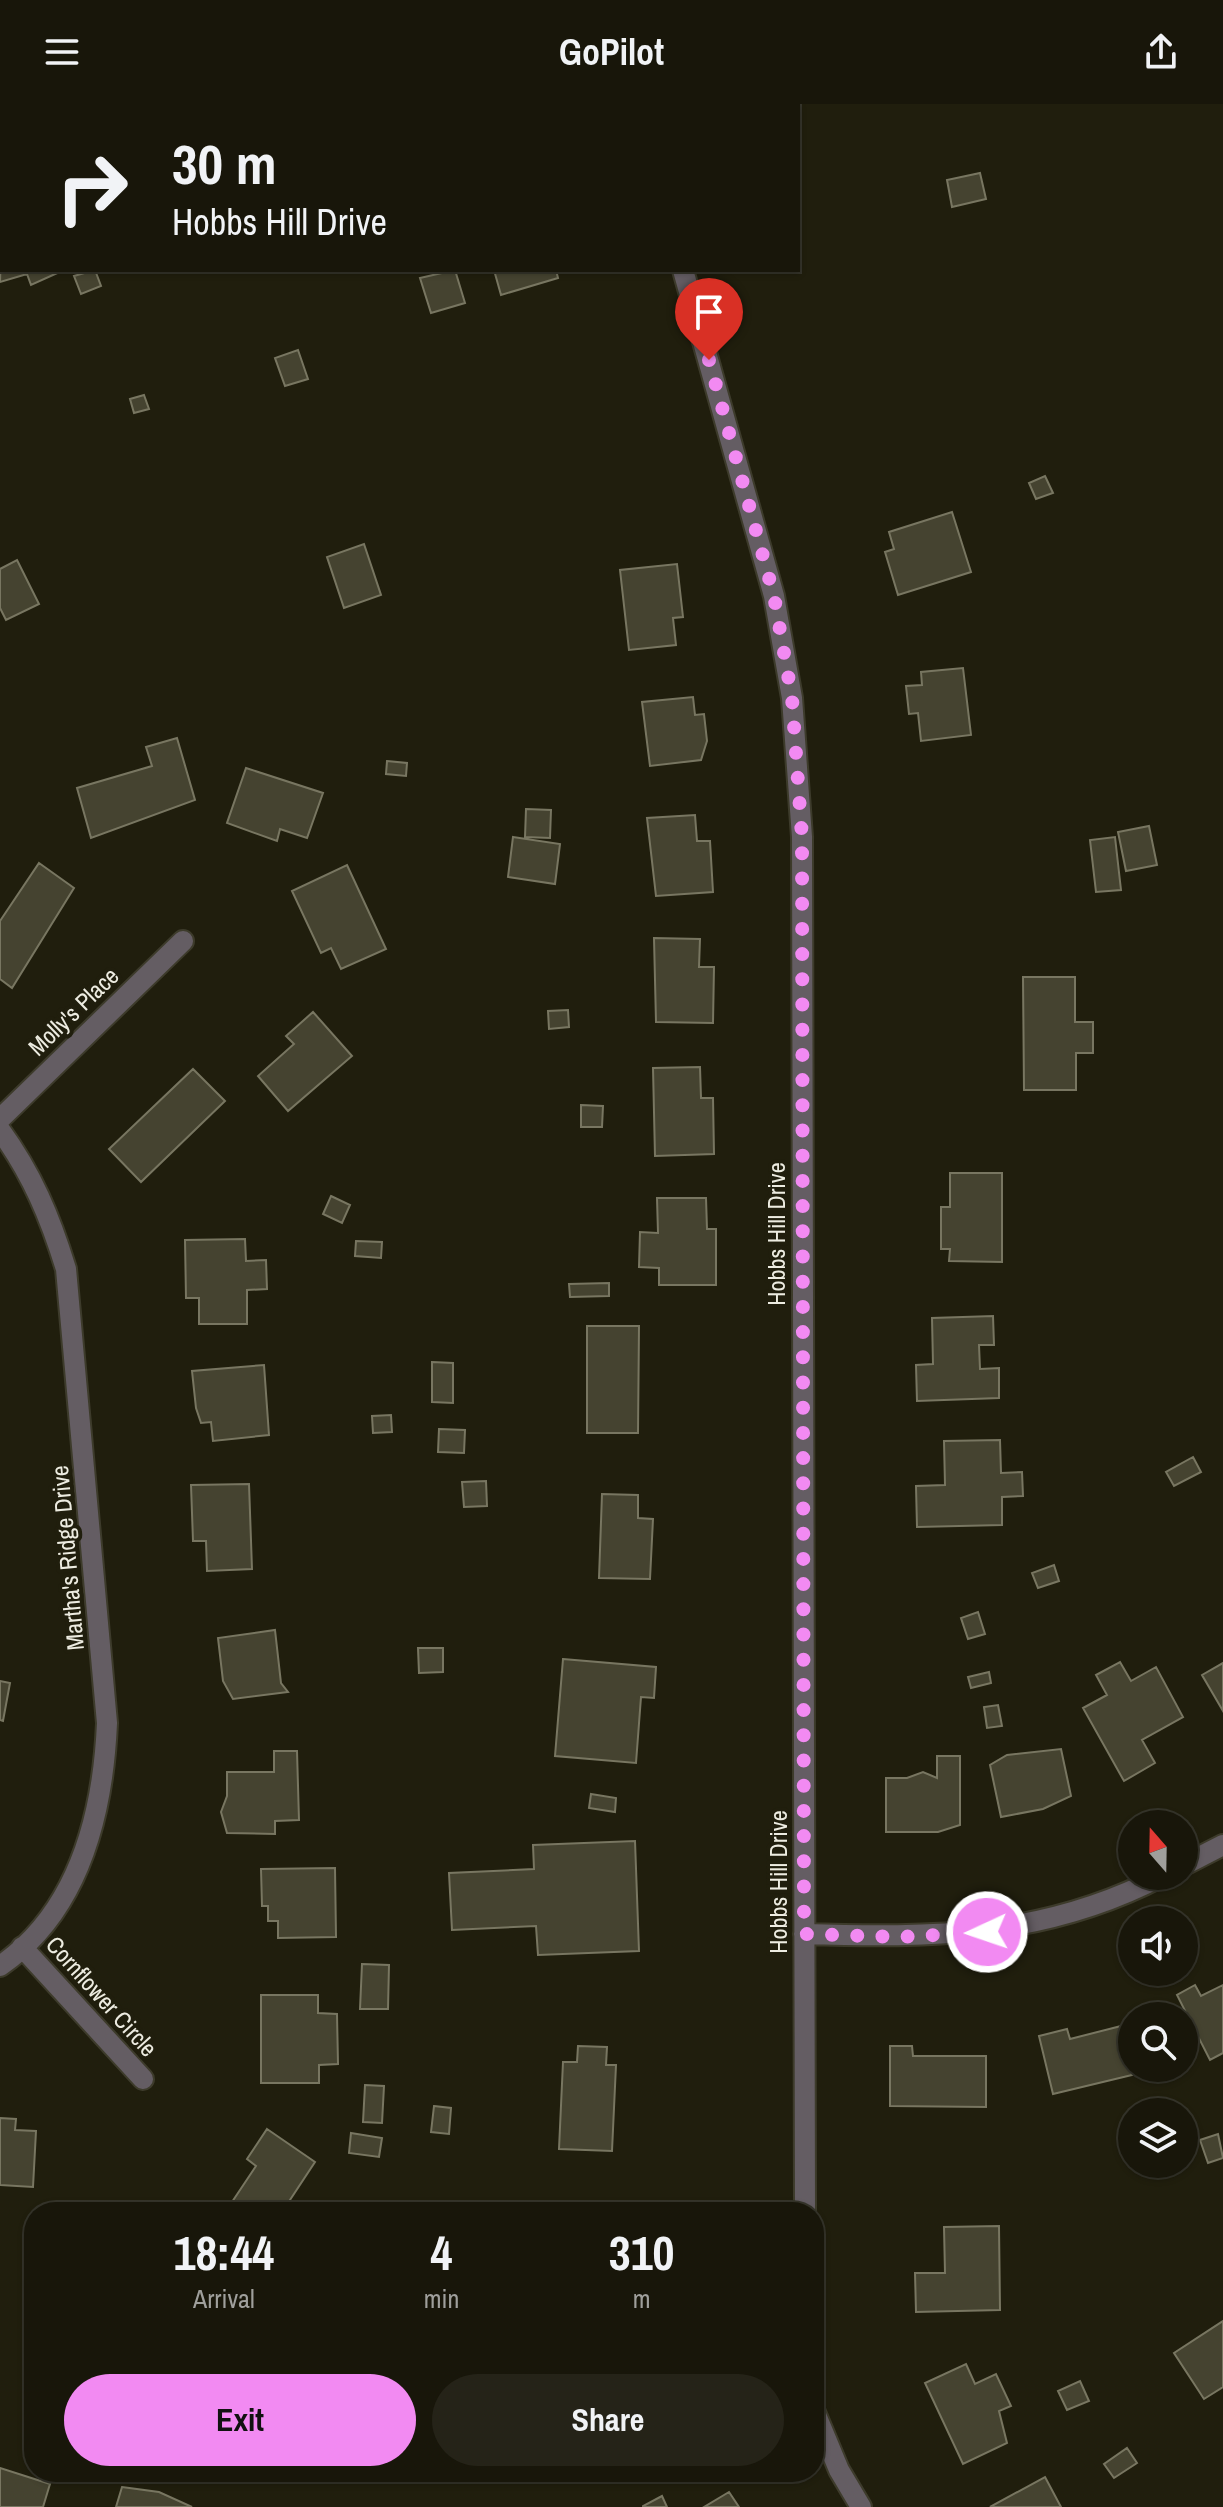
<!DOCTYPE html>
<html lang="en">
<head>
<meta charset="utf-8">
<style>
	body { margin:0; font-family:"Archivo Narrow",sans-serif; background:#252318; color:#f1f3f6; height:100vh; display:flex; flex-direction:column; font-size:30px; white-space:nowrap }
	* { box-sizing:border-box; margin:0 }
	p { font-size:26px; color:#9f9f9c }
	.icon { flex:none; width:44px; height:44px; fill:none; stroke:currentColor; stroke-width:2; stroke-linecap:round; stroke-linejoin:round }
	.map { position:relative; flex:1; overflow:hidden }
	.sheet { position:absolute; left:24px; top:2098px; width:800px; height:280px; display:flex; flex-direction:column; background:#18160a; border-radius:32px; box-shadow:0 2px 6px #0004,0 0 0 2px #36352b }
	.sheet>* { flex:none }
	.top-card { position:absolute; left:0px; top:0px; width:800px; height:168px; box-shadow:0 2px 6px #0004,0 0 0 2px #36352b; background:#18160a; color:#f1f3f6; overflow:hidden }
	.needle { width:52px; rotate:340deg }
	.fabs { position:absolute; left:1118px; top:1706px; display:grid; gap:16px }
	.fabs a { display:grid; place-items:center; width:80px; height:80px; border-radius:50%; background:#18160a; box-shadow:0 2px 6px #0004,0 0 0 2px #36352b; font-size:40px }
	.pin { position:absolute; display:grid; place-items:center; width:68px; height:68px; color:#fff; margin:-82px -34px; border-radius:50% 50% 50% 0; rotate:-45deg; box-shadow:0 0 8px #0007 }
	.pin .icon { rotate:45deg }
	.me { position:absolute; width:88px; margin:-44px; rotate:267deg; stroke-linejoin:round; filter:drop-shadow(0 0 6px #0008) }
	.turn { display:flex; align-items:center; gap:28px; height:168px; padding:0 40px; font-size:36px }
	.turn .icon { width:104px; height:104px; stroke-width:2.5 }
	.turn b { display:block; font-size:56px; line-height:68px }
	.eta { display:flex; justify-content:space-evenly; align-items:center; height:136px; text-align:center }
	.eta b { font-size:48px; font-weight:700; line-height:56px }
	.action { display:flex; gap:16px; margin-top:auto; padding:16px 40px }
	.action a { flex:1; height:92px; border-radius:48px; background:#f28af2; color:#111; font-size:32px; font-weight:700; line-height:92px; text-align:center }
	.action a+a { background:#252318; color:#f1f3f6 }
	header { display:flex; justify-content:space-between; align-items:center; height:104px; padding:0 40px; background:#18160a; font-size:36px; font-weight:700 }
	.map>svg:first-child { display:block }
	.building { fill:#454330; stroke:#787661; stroke-width:2 }
	.lines { fill:none; stroke-linecap:round; stroke-linejoin:round }
	.street-casing { stroke:#3d3b2b; stroke-width:24 }
	.street { stroke:#645d63; stroke-width:20 }
	.route { stroke:#f28af2; stroke-width:14; stroke-dasharray:0 25.2 }
	.labels { text-anchor:middle; dominant-baseline:central; stroke-width:8; stroke-linejoin:round; paint-order:stroke }
	.street-label { font-size:24px; fill:#edece1; stroke:#201e0d }
</style>
</head>
<body>
<header><svg class="icon" aria-label="menu" viewBox="0 0 24 24"><path d="M4 6h16M4 12h16M4 18h16"/></svg>GoPilot<svg class="icon" aria-label="share" viewBox="0 0 24 24"><path d="M12 15V3M7 8l5-5 5 5M5 13v7h14v-7"/></svg></header>
<div class="map">
<svg width="1223" height="2403" viewBox="0 0 1223 2403">
	<rect width="100%" height="100%" fill="#201e0d"/>
	<!-- building -->
	<path class="building" d="M 449,0 L 556,0 L 556,2 L 449,2 Z
		M 980,69 L 986,95 L 952,103 L 947,76 Z
		M 2,122 L 2,166 L 64,166 L 31,181 L 27,170 L 0,178 Z
		M 95,166 L 101,182 L 81,190 L 74,172 Z
		M 455,166 L 465,199 L 431,209 L 420,174 Z
		M 494,166 L 556,166 L 558,174 L 501,191 Z
		M 298,246 L 308,275 L 285,282 L 275,254 Z
		M 144,291 L 149,305 L 134,309 L 130,295 Z
		M 1045,372 L 1053,389 L 1036,395 L 1029,379 Z
		M 952,408 L 971,468 L 898,491 L 885,448 L 894,445 L 889,428 Z
		M 364,440 L 381,491 L 344,504 L 327,453 Z
		M 17,456 L 39,500 L 6,516 L 0,504 L 0,465 Z
		M 677,460 L 683,513 L 673,514 L 676,541 L 629,546 L 620,466 Z
		M 963,564 L 971,631 L 921,637 L 918,609 L 909,610 L 906,582 L 922,581 L 921,568 Z
		M 693,593 L 695,611 L 704,610 L 707,637 L 701,656 L 650,662 L 642,598 Z
		M 177,634 L 195,696 L 91,734 L 77,684 L 152,662 L 146,643 Z
		M 387,657 L 407,659 L 406,672 L 386,670 Z
		M 246,664 L 323,689 L 307,734 L 280,725 L 277,737 L 227,719 Z
		M 526,705 L 551,706 L 550,734 L 525,733 Z
		M 695,711 L 697,737 L 710,737 L 713,788 L 656,792 L 647,714 Z
		M 1149,722 L 1157,761 L 1126,767 L 1118,728 Z
		M 513,733 L 560,740 L 555,780 L 508,773 Z
		M 1115,733 L 1121,786 L 1096,788 L 1090,736 Z
		M 39,759 L 74,784 L 12,884 L 0,875 L 0,817 Z
		M 347,761 L 386,845 L 341,865 L 331,844 L 321,849 L 292,787 Z
		M 654,834 L 700,835 L 699,863 L 714,863 L 713,919 L 656,918 Z
		M 1023,873 L 1075,873 L 1075,918 L 1093,918 L 1093,949 L 1076,949 L 1076,986 L 1024,986 Z
		M 568,906 L 569,923 L 549,925 L 548,907 Z
		M 313,908 L 352,952 L 288,1007 L 258,972 L 294,940 L 286,932 Z
		M 700,963 L 701,994 L 713,994 L 714,1050 L 655,1052 L 653,964 Z
		M 193,965 L 225,997 L 141,1078 L 109,1045 Z
		M 581,1001 L 603,1002 L 602,1023 L 581,1023 Z
		M 950,1069 L 1002,1069 L 1002,1158 L 949,1157 L 950,1145 L 941,1145 L 941,1103 L 950,1103 Z
		M 331,1092 L 350,1101 L 342,1119 L 323,1110 Z
		M 657,1094 L 706,1094 L 707,1125 L 716,1125 L 716,1181 L 659,1181 L 659,1164 L 639,1163 L 640,1128 L 658,1129 Z
		M 245,1135 L 246,1157 L 266,1156 L 267,1185 L 247,1186 L 247,1220 L 199,1220 L 199,1194 L 186,1194 L 185,1136 Z
		M 356,1137 L 382,1138 L 381,1154 L 355,1152 Z
		M 609,1179 L 609,1192 L 570,1193 L 569,1180 Z
		M 993,1212 L 994,1241 L 979,1241 L 980,1265 L 999,1264 L 999,1294 L 917,1297 L 916,1261 L 933,1260 L 932,1214 Z
		M 587,1222 L 639,1222 L 638,1329 L 587,1329 Z
		M 432,1258 L 453,1259 L 453,1299 L 432,1298 Z
		M 264,1261 L 269,1331 L 213,1337 L 211,1318 L 201,1319 L 196,1304 L 192,1267 Z
		M 391,1311 L 392,1328 L 373,1329 L 372,1312 Z
		M 439,1325 L 465,1326 L 464,1349 L 438,1348 Z
		M 1000,1336 L 1001,1369 L 1022,1368 L 1023,1392 L 1002,1393 L 1002,1421 L 917,1423 L 916,1382 L 945,1381 L 944,1337 Z
		M 1193,1353 L 1201,1368 L 1174,1382 L 1166,1368 Z
		M 486,1377 L 487,1402 L 464,1403 L 462,1378 Z
		M 249,1380 L 252,1465 L 207,1467 L 206,1437 L 193,1437 L 191,1381 Z
		M 602,1390 L 638,1391 L 638,1414 L 653,1415 L 650,1475 L 599,1474 Z
		M 1054,1461 L 1059,1477 L 1038,1484 L 1032,1469 Z
		M 978,1508 L 985,1530 L 968,1535 L 961,1514 Z
		M 275,1526 L 281,1579 L 288,1588 L 233,1595 L 223,1577 L 218,1534 Z
		M 418,1544 L 443,1544 L 443,1568 L 419,1569 Z
		M 563,1555 L 656,1563 L 654,1594 L 641,1593 L 636,1659 L 555,1652 Z
		M 1120,1558 L 1131,1577 L 1156,1563 L 1183,1613 L 1142,1636 L 1155,1659 L 1124,1677 L 1083,1604 L 1107,1591 L 1096,1571 Z
		M 1223,1559 L 1223,1607 L 1202,1571 Z
		M 989,1568 L 991,1579 L 971,1584 L 968,1573 Z
		M 0,1577 L 10,1579 L 3,1617 L 0,1616 Z
		M 998,1601 L 1002,1622 L 987,1624 L 984,1603 Z
		M 1061,1645 L 1071,1692 L 1043,1705 L 1001,1713 L 990,1661 L 1007,1651 Z
		M 274,1647 L 297,1647 L 299,1716 L 275,1717 L 275,1730 L 227,1729 L 221,1708 L 227,1692 L 227,1668 L 274,1668 Z
		M 937,1652 L 960,1652 L 960,1721 L 938,1728 L 886,1728 L 886,1674 L 907,1674 L 923,1668 L 937,1674 Z
		M 591,1690 L 616,1694 L 615,1708 L 589,1704 Z
		M 635,1737 L 639,1847 L 538,1851 L 536,1822 L 452,1826 L 449,1769 L 534,1765 L 533,1741 Z
		M 335,1764 L 336,1833 L 278,1834 L 278,1817 L 268,1817 L 268,1802 L 262,1802 L 261,1765 Z
		M 362,1860 L 389,1861 L 388,1905 L 360,1905 Z
		M 1195,1881 L 1201,1892 L 1223,1881 L 1223,1949 L 1210,1956 L 1177,1891 Z
		M 261,1891 L 318,1891 L 318,1909 L 337,1910 L 338,1960 L 319,1961 L 319,1979 L 261,1979 Z
		M 1121,1922 L 1132,1971 L 1053,1990 L 1039,1932 L 1067,1925 L 1070,1935 Z
		M 578,1942 L 607,1943 L 606,1961 L 616,1961 L 612,2047 L 559,2045 L 563,1958 L 577,1958 Z
		M 890,1942 L 912,1942 L 913,1952 L 986,1952 L 986,2003 L 890,2002 Z
		M 365,1981 L 384,1982 L 382,2019 L 363,2018 Z
		M 434,2002 L 451,2004 L 449,2030 L 431,2028 Z
		M 0,2014 L 16,2015 L 15,2026 L 36,2027 L 33,2083 L 0,2081 Z
		M 267,2025 L 315,2058 L 282,2108 L 240,2108 L 230,2101 L 256,2062 L 247,2055 Z
		M 351,2029 L 382,2034 L 379,2053 L 349,2049 Z
		M 1218,2030 L 1223,2054 L 1208,2059 L 1200,2036 Z
		M 157,2097 L 178,2108 L 91,2108 L 138,2098 Z
		M 999,2122 L 1000,2206 L 916,2208 L 915,2169 L 945,2169 L 944,2123 Z
		M 1223,2217 L 1223,2283 L 1204,2295 L 1174,2249 Z
		M 966,2260 L 975,2280 L 996,2270 L 1011,2302 L 999,2307 L 1007,2339 L 963,2360 L 925,2279 Z
		M 1080,2277 L 1089,2297 L 1067,2306 L 1058,2287 Z
		M 1127,2344 L 1137,2359 L 1114,2374 L 1104,2360 Z
		M 0,2364 L 50,2380 L 43,2403 L 0,2403 Z
		M 1045,2373 L 1061,2403 L 990,2403 Z
		M 122,2383 L 159,2388 L 192,2403 L 116,2403 Z
		M 729,2388 L 739,2403 L 704,2403 Z
		M 662,2392 L 667,2403 L 643,2403 L 643,2402 Z"/>
	<g class="lines">
		<defs>
			<path id="street" d="M 637,0 L 638,2
				M 683,166 L 774,492 L 792,594 L 802,733 L 805,2108
				M 0,1015 L 183,837
				M 0,1026 C 32,1070 50,1113 66,1165 L 107,1619 C 103,1710 80,1807 0,1862
				M 1184,1761 L 1223,1741
				M 804,1830 C 933,1834 1045,1833 1162,1772
				M 22,1843 L 143,1975
				M 814,2306 L 839,2366 L 861,2403"/>
		</defs>
		<!-- street casing -->
		<use href="#street" class="street-casing"/>
		<!-- street -->
		<use href="#street" class="street"/>
	</g>
	<g class="lines">
		<!-- route -->
		<path class="route" d="M 709,256 L 774,492 L 792,594 L 802,733 L 804,1830 L 901,1833 L 987,1828"/>
	</g>
	<g class="labels">
		<!-- street labels -->
		<g class="street-label">
			<text transform="translate(73 907) rotate(-44)">Molly's Place</text>
			<text transform="translate(776 1130) rotate(-90)">Hobbs Hill Drive</text>
			<text transform="translate(67 1454) rotate(-95)">Martha's Ridge Drive</text>
			<text transform="translate(778 1778) rotate(-90)">Hobbs Hill Drive</text>
			<text transform="translate(102 1892) rotate(48)">Cornflower Circle</text>
		</g>
	</g>
</svg>
<div class="fabs">
<a><svg class="needle" viewBox="-14 -14 28 28"><path d="M0-13l5 13h-10z" fill="#e53935"/><path d="M0 13l5-13h-10z" fill="#9f9f9c"/></svg></a>
<a><svg class="icon" aria-label="sound" viewBox="0 0 24 24"><path d="M4 9h4l5-4v14l-5-4H4zM17 9q2 3 0 6"/></svg></a>
<a><svg class="icon" aria-label="search" viewBox="0 0 24 24"><circle cx="10" cy="10" r="6"/><path d="M15 15l6 6"/></svg></a>
<a><svg class="icon" aria-label="layers" viewBox="0 0 24 24"><path d="M12 4l9 5-9 5-9-5zM3 14l9 5 9-5"/></svg></a>
</div>
<div class="pin" style="left:709px;top:256px;background:#d93025"><svg class="icon" aria-label="arrive" viewBox="0 0 24 24"><path d="M6 21V4h12l-3 4 3 4H6"/></svg></div>
<svg class="me" style="left:987px;top:1828px" viewBox="-20 -20 40 40"><circle r="17" fill="#f28af2" stroke="#fff" stroke-width="3"/><path d="M0-11L8 9 0 5-8 9z" fill="#fff"/></svg>
<div class="top-card">
<div class="turn"><svg class="icon" aria-label="right" viewBox="0 0 24 24"><path d="M7 20v-9h11M14 6l5 5-5 5"/></svg><div><b>30 m</b>Hobbs Hill Drive</div></div>
</div>
<section class="sheet">
<div class="eta">
<div><b>18:44</b><p>Arrival</p></div>
<div><b>4</b><p>min</p></div>
<div><b>310</b><p>m</p></div>
</div>
<div class="action"><a>Exit</a><a>Share</a></div>
</section>
</div>
</body>
</html>
